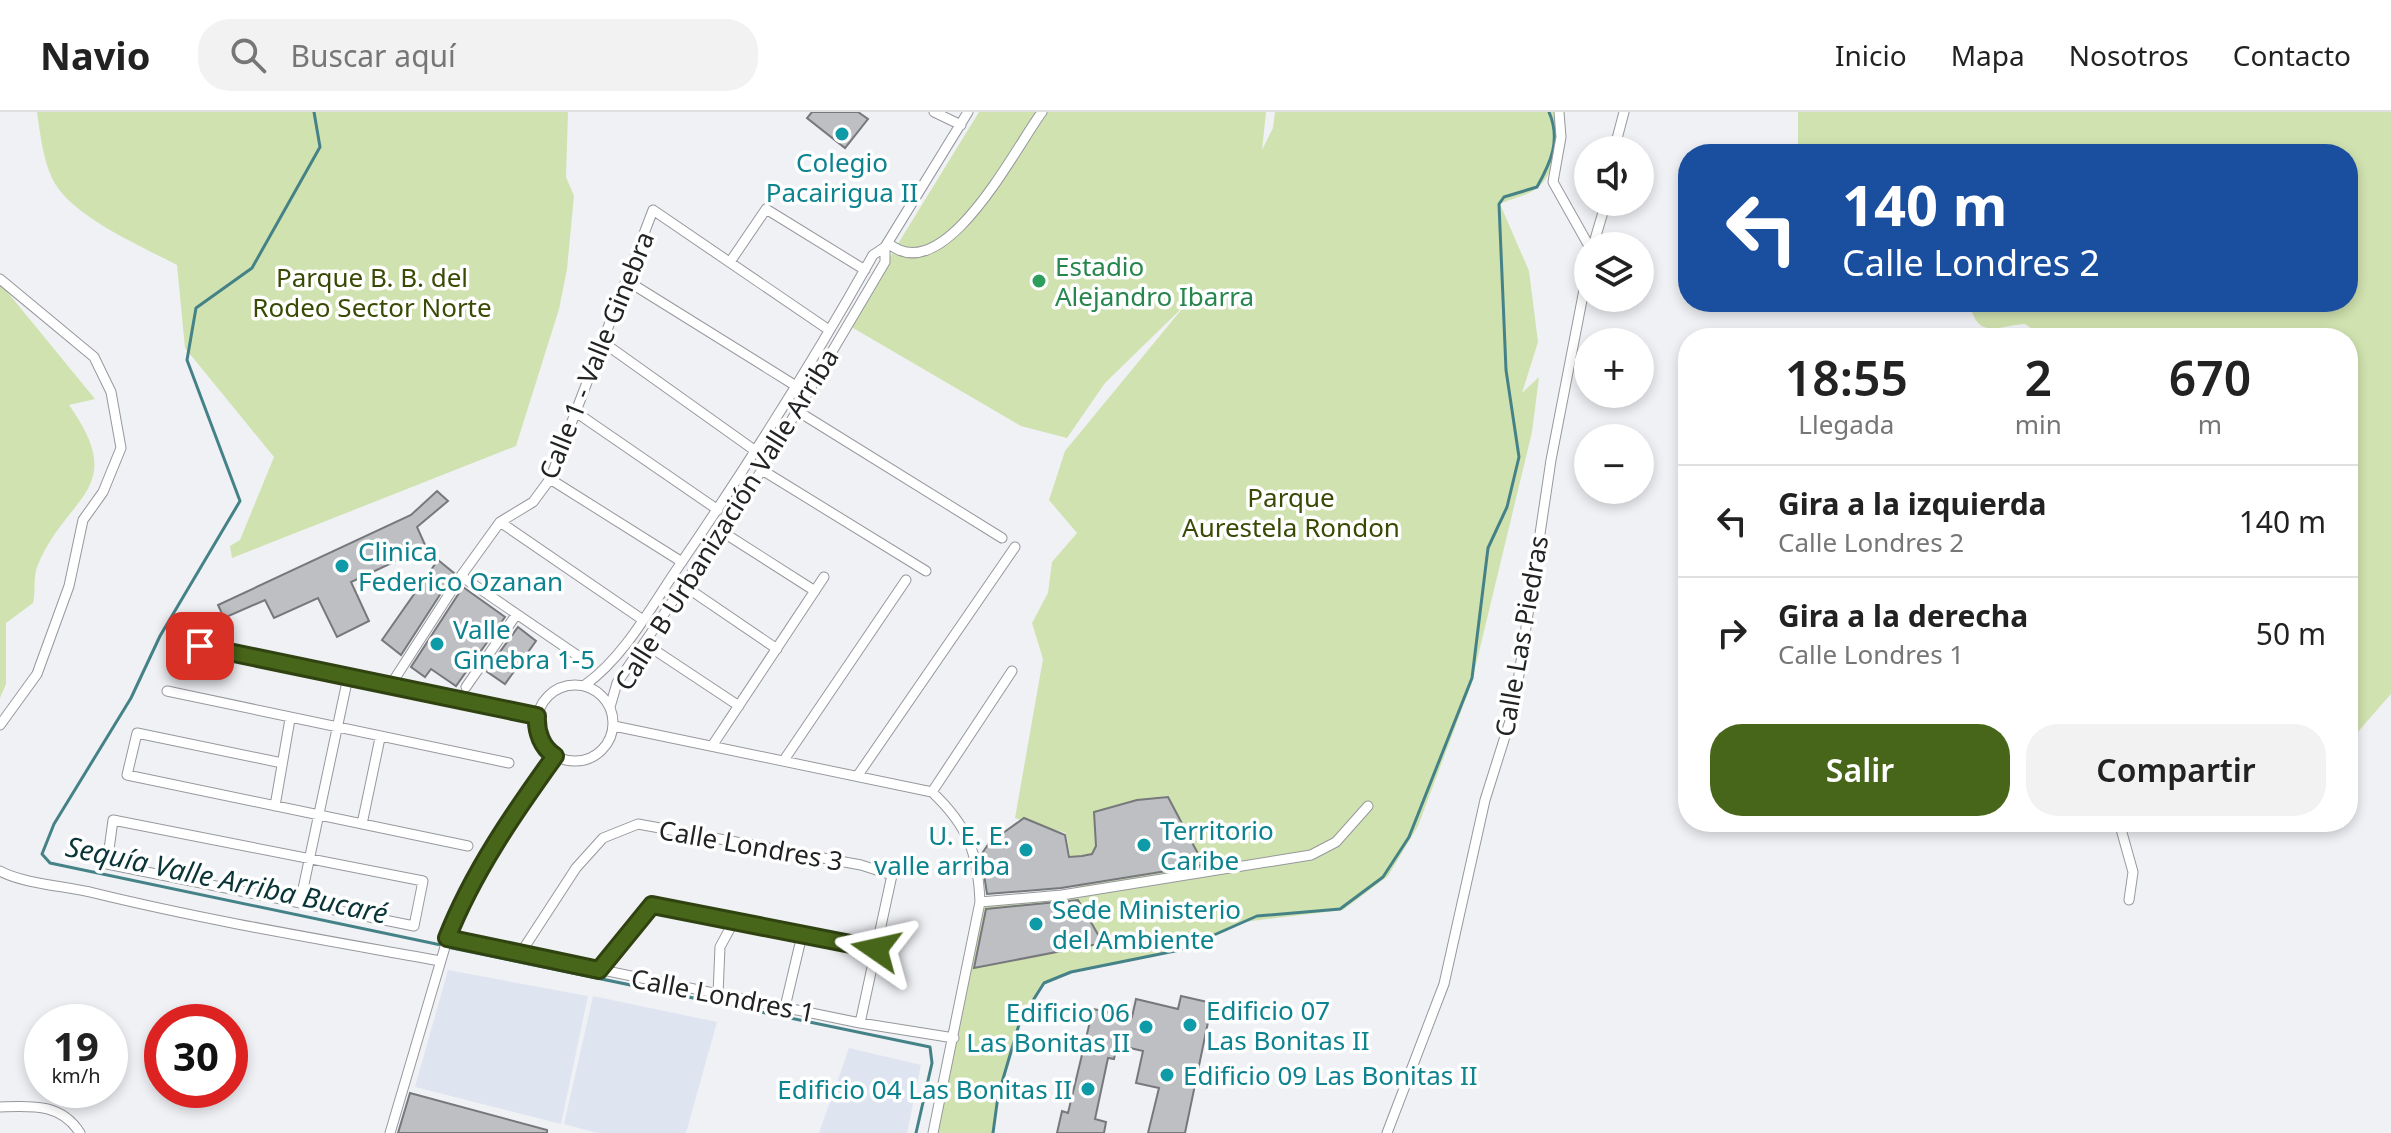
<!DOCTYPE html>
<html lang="es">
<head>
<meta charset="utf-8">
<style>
	body { margin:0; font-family:"Noto Sans",sans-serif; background:#f2f2f2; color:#222; height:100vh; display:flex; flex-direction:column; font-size:30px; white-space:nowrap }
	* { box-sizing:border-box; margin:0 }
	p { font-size:26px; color:#767676 }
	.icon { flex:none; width:44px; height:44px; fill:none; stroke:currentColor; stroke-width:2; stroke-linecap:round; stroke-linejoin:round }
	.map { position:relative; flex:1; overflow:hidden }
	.side { position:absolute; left:1678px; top:216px; width:680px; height:504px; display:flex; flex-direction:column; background:#fff; border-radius:32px; box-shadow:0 4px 12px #0003 }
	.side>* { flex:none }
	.top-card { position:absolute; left:1678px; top:32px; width:680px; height:168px; border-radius:32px; box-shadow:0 4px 12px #0003; background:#1a4fa0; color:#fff; overflow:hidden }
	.tools { position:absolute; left:1574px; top:24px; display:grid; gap:16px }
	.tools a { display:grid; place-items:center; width:80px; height:80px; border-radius:50%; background:#fff; box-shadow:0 4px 12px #0003; font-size:40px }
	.speed { position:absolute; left:24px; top:892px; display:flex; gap:16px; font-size:40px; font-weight:700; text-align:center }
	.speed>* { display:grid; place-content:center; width:104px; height:104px; border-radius:50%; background:#fff; box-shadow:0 4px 12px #0003; line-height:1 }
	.speed small { font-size:20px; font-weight:400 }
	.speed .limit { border:12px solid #d22; background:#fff; color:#111 }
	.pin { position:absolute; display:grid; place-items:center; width:68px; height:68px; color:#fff; margin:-34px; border-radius:16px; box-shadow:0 4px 12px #0006 }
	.me { position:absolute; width:88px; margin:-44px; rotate:281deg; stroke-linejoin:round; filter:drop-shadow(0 0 6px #0008) }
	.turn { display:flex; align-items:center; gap:28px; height:168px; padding:0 32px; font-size:36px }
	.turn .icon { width:104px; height:104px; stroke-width:2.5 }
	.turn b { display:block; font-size:56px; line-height:68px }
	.eta { display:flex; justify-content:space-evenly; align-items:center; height:136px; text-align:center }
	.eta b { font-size:48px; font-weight:600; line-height:56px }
	.button { display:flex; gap:16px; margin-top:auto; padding:16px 32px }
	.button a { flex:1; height:92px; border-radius:32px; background:#486619; color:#fff; font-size:32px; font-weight:600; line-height:92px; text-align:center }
	.button a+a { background:#f2f2f2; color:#222 }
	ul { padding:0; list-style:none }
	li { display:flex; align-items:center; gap:24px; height:112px; padding:0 32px; border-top:2px solid #e0e0e0 }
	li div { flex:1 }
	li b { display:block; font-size:30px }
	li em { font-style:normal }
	header { display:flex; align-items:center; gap:48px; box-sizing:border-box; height:112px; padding:0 40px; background:#fff; border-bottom:2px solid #e0e0e0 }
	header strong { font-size:38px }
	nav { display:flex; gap:44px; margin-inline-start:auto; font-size:28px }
	.search { width:560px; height:72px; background:#f2f2f2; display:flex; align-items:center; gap:20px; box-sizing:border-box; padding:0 28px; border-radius:32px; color:#767676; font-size:30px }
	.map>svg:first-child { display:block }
	.built { fill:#dfe5f0 }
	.green { fill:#d0e2af }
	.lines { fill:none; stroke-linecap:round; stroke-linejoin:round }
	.stream { stroke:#458287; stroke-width:3 }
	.building { fill:#bdbfc3; stroke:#76787b; stroke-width:2 }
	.street-casing { stroke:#96989c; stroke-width:11 }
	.street { stroke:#fff; stroke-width:9 }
	.route-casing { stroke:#2f4210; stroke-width:20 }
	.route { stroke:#486619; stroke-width:14 }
	.culture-dot { fill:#0f9aa8; stroke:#fff; stroke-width:3 }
	.leisure-dot { fill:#2e9e5b; stroke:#fff; stroke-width:3 }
	.labels { text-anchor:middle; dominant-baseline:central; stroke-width:7; stroke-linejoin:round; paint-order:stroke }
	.culture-label { font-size:26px; fill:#0d838f; stroke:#fff; text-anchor:start }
	.leisure-label { font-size:26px; fill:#27864d; stroke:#fff; text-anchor:start }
	.park-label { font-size:26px; fill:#394a04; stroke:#fff }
	.street-label { font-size:26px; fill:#222324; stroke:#fff }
	.water-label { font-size:28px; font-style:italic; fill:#0a3538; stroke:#fff }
</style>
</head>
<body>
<header>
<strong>Navio</strong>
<div class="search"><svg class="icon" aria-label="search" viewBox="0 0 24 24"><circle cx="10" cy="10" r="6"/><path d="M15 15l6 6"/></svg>Buscar aquí</div>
<nav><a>Inicio</a><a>Mapa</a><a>Nosotros</a><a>Contacto</a></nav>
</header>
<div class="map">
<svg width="2391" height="1021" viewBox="0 0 2391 1021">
	<rect width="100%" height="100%" fill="#eff1f5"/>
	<!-- built -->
	<path class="built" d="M 448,858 L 588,884 L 561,1012 L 415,975 Z
		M 593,884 L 717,910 L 686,1021 L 597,1021 L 564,1012 Z
		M 849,936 L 921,953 L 907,1021 L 819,1021 Z"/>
	<!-- green -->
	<path class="green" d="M 37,0 L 568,0 L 566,65 L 574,84 L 567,157 L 559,197 L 516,334 L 232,446 L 230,434 L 240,428 L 274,345 L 185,236 L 177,153 C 143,135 68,103 52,66 C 43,47 40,21 37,0 Z
		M 979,0 L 1266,0 L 1262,38 L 1273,16 L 1275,0 L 1553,0 C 1561,22 1557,62 1536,77 C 1526,84 1510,87 1500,92 L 1529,159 L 1538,230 L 1522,281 L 1539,265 L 1532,320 L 1471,573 L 1418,714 L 1388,764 L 1343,798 L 1243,810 L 1180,838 L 1070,859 L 1043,871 L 1019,909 L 997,985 L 992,1021 L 935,1021 L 983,793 L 1077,780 L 1066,721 L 1015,706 L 1043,547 L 1032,511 L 1048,481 L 1052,450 L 1077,421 L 1049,388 L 1065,339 L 1186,192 L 1105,271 L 1067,326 L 1021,314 L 848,213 Z
		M 1798,0 L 2391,0 L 2391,582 L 2348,631 L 2348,226 L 2046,226 L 2025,212 C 1996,214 1978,229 1969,190 L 2348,190 L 2348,42 L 1798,42 Z
		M 0,171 L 95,287 L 69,293 C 130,379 66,382 37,455 C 33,466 36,480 33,491 L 6,511 L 6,572 L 0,586 Z"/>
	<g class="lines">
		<!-- stream -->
		<path class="stream" d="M 314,0 L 320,35 L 252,156 L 196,196 L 187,248 L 240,389 L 160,524 L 131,586 L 54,712 L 42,742 L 50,751 L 441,833
			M 447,835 L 930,935 L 932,951 L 916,1021
			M 993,1021 L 998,984 L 1020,909 L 1044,871 L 1071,860 L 1180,838 L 1257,804 L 1340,797 L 1383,765 L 1409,725 L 1472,566 L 1488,436 L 1507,395 L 1519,345 L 1506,258 L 1499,92 L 1504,85 L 1537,75 C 1551,50 1561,28 1549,0"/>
	</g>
	<!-- building -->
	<path class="building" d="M 812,0 L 858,0 L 868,7 L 845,36 L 807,6 Z
		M 437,379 L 448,389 L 417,415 L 426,435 L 351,470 L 369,509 L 337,525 L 318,486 L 274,506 L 265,488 L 224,506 L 218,493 L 411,403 Z
		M 438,448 L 454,461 L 401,543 L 382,528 Z
		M 463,475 L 505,505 L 456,574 L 431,557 L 425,565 L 411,555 Z
		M 518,515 L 536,529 L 505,572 L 486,559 Z
		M 1168,685 L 1204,753 L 1061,776 L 987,782 L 981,743 L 989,731 L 1024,706 L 1065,723 L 1069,745 L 1082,744 L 1092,742 L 1096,734 L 1094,700 L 1137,688 Z
		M 1078,788 L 1103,831 L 974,856 L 986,797 Z
		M 1181,884 L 1212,891 L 1185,1021 L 1148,1021 L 1159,976 L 1136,971 L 1143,939 L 1117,933 L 1114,947 L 1108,946 L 1095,1007 L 1106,1010 L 1104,1021 L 1057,1021 L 1062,999 L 1068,1001 L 1093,897 L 1132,905 L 1136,887 L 1178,897 Z
		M 410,981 L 547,1018 L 547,1021 L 398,1021 Z"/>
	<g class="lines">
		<defs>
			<path id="street" d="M 934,0 L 961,13
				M 1559,0 L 1561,25 L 1553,70 L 1589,134
				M 1614,38 L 1624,0
				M 888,131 C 944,179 1015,36 1042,0
				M 1593,134 L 1606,90
				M 730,150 L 766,97 L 865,158
				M 0,167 L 94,245 L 111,280 L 121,336 L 103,380 L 83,408 L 69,474 L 37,562 L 0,613
				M 629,170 L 796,274
				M 604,231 L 757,340
				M 799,300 L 1002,426
				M 577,301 L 718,398
				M 762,358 L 926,459
				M 550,367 L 682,450
				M 500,410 L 643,508
				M 721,419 L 815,479
				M 461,464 L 584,548
				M 683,473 L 777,537
				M 172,528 L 537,604
				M 644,531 L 739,594
				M537 611a38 38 0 1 1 76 0a38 38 0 1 1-76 0Z
				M 585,573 C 625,544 651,495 679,454 C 748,353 813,250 873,143 L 885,135 L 968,0
				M 390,574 L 461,464 L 500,410 L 533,390 L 550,367 L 653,98 L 829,218
				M 466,575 L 516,503
				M 167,579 L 509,651
				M 610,595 L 617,571 L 762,358 L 885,150 L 885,135
				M 614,614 L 932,680 C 968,714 978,741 980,790 L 933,1021
				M 712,634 L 824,465
				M 784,648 L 906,468
				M 282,651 L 137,621 L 127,663 L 468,734
				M 858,663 L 1015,435
				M 932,680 L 1012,559
				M 275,694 L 290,607
				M 113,708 L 423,769 L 414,814 L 107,752 Z
				M 2119,710 L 2133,760 L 2129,788
				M 362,712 L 380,626
				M 0,759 C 24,772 66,774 94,781 C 209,809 324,828 440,849
				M 980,790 L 1062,783 L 1311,743 L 1336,730 L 1368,694
				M 300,791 L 348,565
				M 447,826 L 860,911 L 954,926
				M 520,842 L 576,756 L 603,726 L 638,712 L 861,753 L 892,763 L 860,911
				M 599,858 L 652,793 L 876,837
				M 718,882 L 720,835 L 734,809
				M 785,895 L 802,823
				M 0,995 C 32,994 61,991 80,1021
				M 390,1021 L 450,818 L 516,698 L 555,644
				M 1387,1021 L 1444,872 L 1485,688 L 1514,596 L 1551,348 L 1588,157"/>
		</defs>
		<!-- street casing -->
		<use href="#street" class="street-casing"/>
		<!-- street -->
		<use href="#street" class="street"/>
	</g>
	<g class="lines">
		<defs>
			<path id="route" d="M 200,534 L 537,604 C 536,620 542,636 555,644 C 514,701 473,760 447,826 L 599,858 L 652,793 L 876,837"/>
		</defs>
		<!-- route casing -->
		<use href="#route" class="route-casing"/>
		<!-- route -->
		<use href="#route" class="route"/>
	</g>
	<!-- markers -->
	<g class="culture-dot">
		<circle cx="842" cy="22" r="8"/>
		<circle cx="342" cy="454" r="8"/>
		<circle cx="437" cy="532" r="8"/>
		<circle cx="1144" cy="733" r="8"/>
		<circle cx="1026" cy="738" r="8"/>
		<circle cx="1036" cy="812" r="8"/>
		<circle cx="1190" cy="913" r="8"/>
		<circle cx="1146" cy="915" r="8"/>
		<circle cx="1167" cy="963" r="8"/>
		<circle cx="1088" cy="977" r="8"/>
	</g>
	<circle class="leisure-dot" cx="1039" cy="169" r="8"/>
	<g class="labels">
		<!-- culture labels -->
		<g class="culture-label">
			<text x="842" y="50" text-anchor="middle">Colegio<tspan x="842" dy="30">Pacairigua II</tspan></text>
			<text x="358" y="439">Clinica<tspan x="358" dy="30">Federico Ozanan</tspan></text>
			<text x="453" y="517">Valle<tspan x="453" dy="30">Ginebra 1-5</tspan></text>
			<text x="1160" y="718">Territorio<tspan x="1160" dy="30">Caribe</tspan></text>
			<text x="1010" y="723" text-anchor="end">U. E. E.<tspan x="1010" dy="30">valle arriba</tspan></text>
			<text x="1052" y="797">Sede Ministerio<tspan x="1052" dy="30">del Ambiente</tspan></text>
			<text x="1206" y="898">Edificio 07<tspan x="1206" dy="30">Las Bonitas II</tspan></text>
			<text x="1130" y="900" text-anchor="end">Edificio 06<tspan x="1130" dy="30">Las Bonitas II</tspan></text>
			<text x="1183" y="963">Edificio 09 Las Bonitas II</text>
			<text x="1072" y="977" text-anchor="end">Edificio 04 Las Bonitas II</text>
		</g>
		<!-- leisure labels -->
		<g class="leisure-label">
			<text x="1055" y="154">Estadio<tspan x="1055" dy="30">Alejandro Ibarra</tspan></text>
		</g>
		<!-- park labels -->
		<g class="park-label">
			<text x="372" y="165">Parque B. B. del<tspan x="372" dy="30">Rodeo Sector Norte</tspan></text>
			<text x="1291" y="385">Parque<tspan x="1291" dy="30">Aurestela Rondon</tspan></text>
		</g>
		<!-- street labels -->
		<g class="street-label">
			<text transform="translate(596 243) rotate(-68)">Calle 1 - Valle Ginebra</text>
			<text transform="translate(726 407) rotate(-58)">Calle B Urbanización Valle Arriba</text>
			<text transform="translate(1521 524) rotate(-80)">Calle Las Piedras</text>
			<text transform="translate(751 733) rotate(10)">Calle Londres 3</text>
			<text transform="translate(723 883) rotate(11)">Calle Londres 1</text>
		</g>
		<!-- water labels -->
		<g class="water-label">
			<text transform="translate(227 767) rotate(12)">Sequía Valle Arriba Bucaré</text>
		</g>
	</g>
</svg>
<div class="tools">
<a><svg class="icon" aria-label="sound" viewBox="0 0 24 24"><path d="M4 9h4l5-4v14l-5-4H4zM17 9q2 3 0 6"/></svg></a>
<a><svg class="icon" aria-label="layers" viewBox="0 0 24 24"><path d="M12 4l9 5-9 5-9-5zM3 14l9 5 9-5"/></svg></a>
<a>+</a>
<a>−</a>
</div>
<div class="speed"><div>19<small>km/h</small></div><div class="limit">30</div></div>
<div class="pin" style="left:200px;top:534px;background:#d93025"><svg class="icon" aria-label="arrive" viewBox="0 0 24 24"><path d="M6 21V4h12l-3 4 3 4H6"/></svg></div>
<svg class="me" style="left:876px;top:837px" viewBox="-20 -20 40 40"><path d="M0-17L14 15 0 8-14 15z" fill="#486619" stroke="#fff" stroke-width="4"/></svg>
<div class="top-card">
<div class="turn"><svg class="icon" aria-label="left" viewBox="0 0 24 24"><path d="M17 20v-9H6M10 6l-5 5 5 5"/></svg><div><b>140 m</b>Calle Londres 2</div></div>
</div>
<section class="side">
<div class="eta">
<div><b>18:55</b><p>Llegada</p></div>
<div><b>2</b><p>min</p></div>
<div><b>670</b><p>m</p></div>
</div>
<ul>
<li><svg class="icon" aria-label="left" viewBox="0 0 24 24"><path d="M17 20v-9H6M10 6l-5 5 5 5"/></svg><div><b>Gira a la izquierda</b><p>Calle Londres 2</p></div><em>140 m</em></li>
<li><svg class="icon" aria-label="right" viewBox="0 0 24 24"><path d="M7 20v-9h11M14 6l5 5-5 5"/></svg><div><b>Gira a la derecha</b><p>Calle Londres 1</p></div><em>50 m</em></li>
</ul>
<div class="button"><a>Salir</a><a>Compartir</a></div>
</section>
</div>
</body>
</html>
